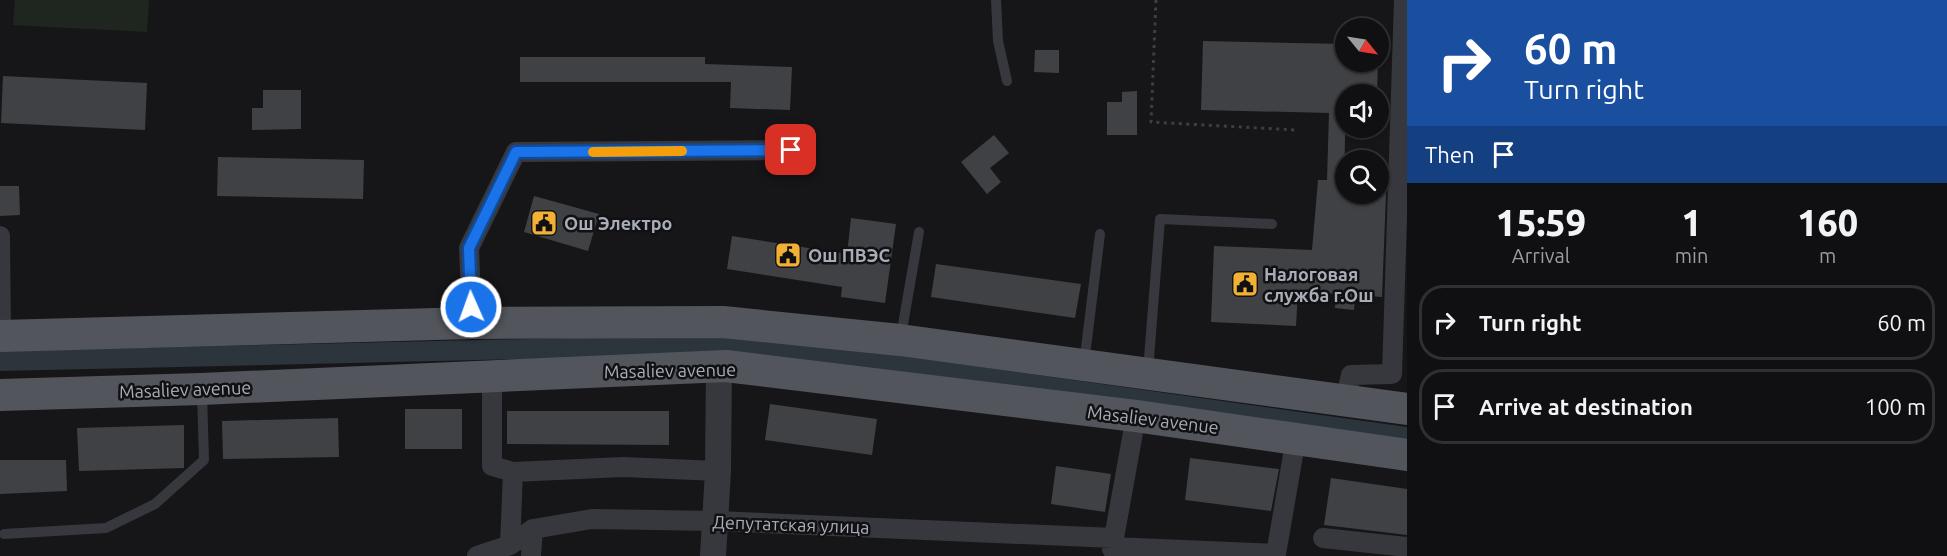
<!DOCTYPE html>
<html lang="en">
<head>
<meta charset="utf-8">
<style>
	body { margin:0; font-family:Ubuntu,sans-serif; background:#1e1e20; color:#f1f3f6; height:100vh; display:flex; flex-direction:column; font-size:22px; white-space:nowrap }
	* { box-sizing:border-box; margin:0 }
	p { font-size:20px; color:#9c9d9f }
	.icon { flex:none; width:33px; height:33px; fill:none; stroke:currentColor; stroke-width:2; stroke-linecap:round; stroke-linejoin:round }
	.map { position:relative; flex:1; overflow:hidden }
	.side { display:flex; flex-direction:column; background:#101012; width:540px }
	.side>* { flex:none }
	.banner { background:#1a4fa0; color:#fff; overflow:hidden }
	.needle { width:39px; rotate:120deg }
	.fabs { position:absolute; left:1335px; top:18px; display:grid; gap:12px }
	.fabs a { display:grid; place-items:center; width:54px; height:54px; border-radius:50%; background:#101012; box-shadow:0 2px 4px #0004,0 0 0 2px #303032; font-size:30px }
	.pin { position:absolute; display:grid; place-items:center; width:51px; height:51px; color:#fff; margin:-26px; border-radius:12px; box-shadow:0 3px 9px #0006 }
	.me { position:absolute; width:66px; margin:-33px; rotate:358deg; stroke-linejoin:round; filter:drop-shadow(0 0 4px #0008) }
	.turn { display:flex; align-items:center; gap:21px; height:126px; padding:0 18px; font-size:27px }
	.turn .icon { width:78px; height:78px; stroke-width:2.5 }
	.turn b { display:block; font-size:42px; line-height:51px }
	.then { display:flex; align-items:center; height:57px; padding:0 18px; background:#0003; gap:12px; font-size:22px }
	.eta { display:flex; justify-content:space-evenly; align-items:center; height:102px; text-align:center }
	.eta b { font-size:36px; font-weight:800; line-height:42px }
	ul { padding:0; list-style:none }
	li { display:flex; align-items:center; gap:18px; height:75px; margin:0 12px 9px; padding:0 6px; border:3px solid #303032; border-radius:24px }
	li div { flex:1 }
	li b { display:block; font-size:22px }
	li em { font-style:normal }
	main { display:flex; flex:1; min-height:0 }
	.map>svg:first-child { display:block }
	.green { fill:#1e261f }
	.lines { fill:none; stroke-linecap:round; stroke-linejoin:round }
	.canal { stroke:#2c353c; stroke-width:20 }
	.building { fill:#404145 }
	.path { stroke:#3d3f44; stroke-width:3; stroke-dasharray:3 4.5; stroke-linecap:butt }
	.service { stroke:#37383d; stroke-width:10 }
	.minor { stroke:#37383d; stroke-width:20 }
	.tertiary { stroke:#37383d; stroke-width:26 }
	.primary { stroke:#53555c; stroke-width:32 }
	.route-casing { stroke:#114b97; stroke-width:15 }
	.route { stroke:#1a73e8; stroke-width:10 }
	.slow { stroke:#f59e0b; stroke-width:10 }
	.labels { text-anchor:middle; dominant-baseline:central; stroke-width:5; stroke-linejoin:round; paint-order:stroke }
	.poi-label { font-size:18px; font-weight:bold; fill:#a8adb8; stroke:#111113; text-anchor:start }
	.street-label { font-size:18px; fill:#a8adb8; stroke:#111113 }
</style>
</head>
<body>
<main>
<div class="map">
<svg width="1407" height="556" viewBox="0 0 1407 556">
	<rect width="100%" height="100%" fill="#161618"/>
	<!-- green -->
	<path class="green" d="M 15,0 L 149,0 L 147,32 L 13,25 Z"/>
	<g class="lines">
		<!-- canal -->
		<path class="canal" d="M 0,361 L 745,344 L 1407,437"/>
	</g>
	<!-- building -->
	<path class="building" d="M 1203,41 L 1346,44 L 1346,62 L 1378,62 L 1377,94 L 1346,94 L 1344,182 L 1346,194 L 1386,194 L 1382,297 L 1355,295 L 1354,310 L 1335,308 L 1336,294 L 1298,291 L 1296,326 L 1211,322 L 1214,246 L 1312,250 L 1318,180 L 1327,180 L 1329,113 L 1201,110 Z
		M 1035,50 L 1059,50 L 1059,73 L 1034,72 Z
		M 520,57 L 705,57 L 705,64 L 792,67 L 790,110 L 730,108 L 731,82 L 520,82 Z
		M 3,76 L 147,83 L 145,130 L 1,123 Z
		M 263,90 L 301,90 L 301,129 L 252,130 L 252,108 L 263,108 Z
		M 1137,91 L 1137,135 L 1107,135 L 1107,102 L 1122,102 L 1122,92 Z
		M 994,135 L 1009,153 L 990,168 L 1001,182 L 987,194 L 961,162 Z
		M 218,157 L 364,160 L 363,199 L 217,196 Z
		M 0,186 L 19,186 L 20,215 L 0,216 Z
		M 534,196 L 599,214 L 588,251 L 524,232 Z
		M 851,218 L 896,224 L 885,303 L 841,297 L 842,287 L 727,269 L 732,236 L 847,254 Z
		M 936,264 L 1081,284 L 1075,318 L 931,297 Z
		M 770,404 L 877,419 L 872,455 L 765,440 Z
		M 405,409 L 462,409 L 462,449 L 405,449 Z
		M 507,411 L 669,411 L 669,445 L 507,444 Z
		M 338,418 L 339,457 L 223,459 L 222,421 Z
		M 184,425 L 184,468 L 79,471 L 77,428 Z
		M 1190,458 L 1279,469 L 1271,511 L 1185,500 Z
		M 0,460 L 66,460 L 67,491 L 0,494 Z
		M 1056,466 L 1111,474 L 1105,512 L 1051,504 Z
		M 1331,478 L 1407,489 L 1407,535 L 1324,525 Z"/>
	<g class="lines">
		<!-- path -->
		<path class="path" d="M 1156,0 L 1151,122 L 1295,130"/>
		<!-- service -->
		<path class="service" d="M 996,0 L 998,41 L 1007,81
			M 901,336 L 919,232
			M 1084,364 L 1100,234
			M 1148,371 L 1160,219 L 1272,224
			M 4,534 L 106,528 L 155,504 L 204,460 L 202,393"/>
		<!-- minor -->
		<path class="minor" d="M 0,236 L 1,336
			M 472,323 L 469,248 L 516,152 L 791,150
			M 492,376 L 492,466 L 513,472 L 623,467 L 718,471
			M 1345,402 L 1351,375 L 1392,374 L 1404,0
			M 1323,538 L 1407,547
			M 510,545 L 513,472
			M 1113,547 L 1276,554 L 1296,438
			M 1112,549 L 1136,416
			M 477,556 L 510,545 L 533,529 L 592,519 L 717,521 L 1114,538
			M 531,556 L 533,529"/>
		<!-- tertiary -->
		<path class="tertiary" d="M 713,556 L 718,471 L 719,366"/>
		<!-- primary -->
		<path class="primary" d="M 0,336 L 472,323 L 723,322 L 900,340 L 1407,409
			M 0,395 L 201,389 L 726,366 L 1136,416 L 1407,455"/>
	</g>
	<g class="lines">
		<defs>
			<path id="route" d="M 471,307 L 469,248 L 516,152 L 791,150"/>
		</defs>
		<!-- route casing -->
		<use href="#route" class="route-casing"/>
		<!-- route -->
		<use href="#route" class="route"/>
		<!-- slow -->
		<path class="slow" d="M 593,152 L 682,151"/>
	</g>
	<!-- icons -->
	<defs>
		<symbol id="civic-square" viewBox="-11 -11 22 22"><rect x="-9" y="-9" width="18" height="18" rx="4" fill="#f2b134" stroke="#111113"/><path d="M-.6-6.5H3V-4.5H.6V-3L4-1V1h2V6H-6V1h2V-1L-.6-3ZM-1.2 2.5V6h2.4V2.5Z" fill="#111"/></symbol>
	</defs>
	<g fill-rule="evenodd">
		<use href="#civic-square" x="529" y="208" width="30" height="30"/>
		<use href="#civic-square" x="773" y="240" width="30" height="30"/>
		<use href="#civic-square" x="1230" y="269" width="30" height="30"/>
	</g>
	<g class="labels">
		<!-- poi labels -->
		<g class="poi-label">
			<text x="564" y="223">Ош Электро</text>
			<text x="808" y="255">Ош ПВЭС</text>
			<text x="1264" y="274">Налоговая<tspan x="1264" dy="21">служба г.Ош</tspan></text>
		</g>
		<!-- street labels -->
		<g class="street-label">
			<text transform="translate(670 370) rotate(-1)">Masaliev avenue</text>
			<text transform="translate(185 389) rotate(-2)">Masaliev avenue</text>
			<text transform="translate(1153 419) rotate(7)">Masaliev avenue</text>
			<text transform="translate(791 524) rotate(2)">Депутатская улица</text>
		</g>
	</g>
</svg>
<div class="fabs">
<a><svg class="needle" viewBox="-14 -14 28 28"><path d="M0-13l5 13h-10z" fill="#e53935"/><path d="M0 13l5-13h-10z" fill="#9c9d9f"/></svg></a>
<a><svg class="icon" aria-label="sound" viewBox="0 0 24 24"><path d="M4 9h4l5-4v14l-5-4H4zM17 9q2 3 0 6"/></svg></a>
<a><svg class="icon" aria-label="search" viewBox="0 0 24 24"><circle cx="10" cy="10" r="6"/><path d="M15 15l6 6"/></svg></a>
</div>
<div class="pin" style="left:791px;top:150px;background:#d93025"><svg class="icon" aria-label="arrive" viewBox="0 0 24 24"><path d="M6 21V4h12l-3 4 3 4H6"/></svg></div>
<svg class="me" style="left:471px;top:307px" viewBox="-20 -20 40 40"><circle r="17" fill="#1a73e8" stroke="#fff" stroke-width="3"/><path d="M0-11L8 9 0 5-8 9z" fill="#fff"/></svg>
</div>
<section class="side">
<div class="banner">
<div class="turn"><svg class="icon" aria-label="right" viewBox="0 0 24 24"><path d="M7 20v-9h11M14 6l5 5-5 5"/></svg><div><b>60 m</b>Turn right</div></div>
<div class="then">Then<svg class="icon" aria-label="arrive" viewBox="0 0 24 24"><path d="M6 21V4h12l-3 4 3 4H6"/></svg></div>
</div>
<div class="eta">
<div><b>15:59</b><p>Arrival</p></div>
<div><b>1</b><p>min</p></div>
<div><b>160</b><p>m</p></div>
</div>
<ul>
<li><svg class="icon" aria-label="right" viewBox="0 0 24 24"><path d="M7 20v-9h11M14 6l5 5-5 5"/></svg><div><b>Turn right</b></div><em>60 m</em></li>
<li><svg class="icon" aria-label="arrive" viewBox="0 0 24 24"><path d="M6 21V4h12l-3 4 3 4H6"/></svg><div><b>Arrive at destination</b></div><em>100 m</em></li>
</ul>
</section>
</main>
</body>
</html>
